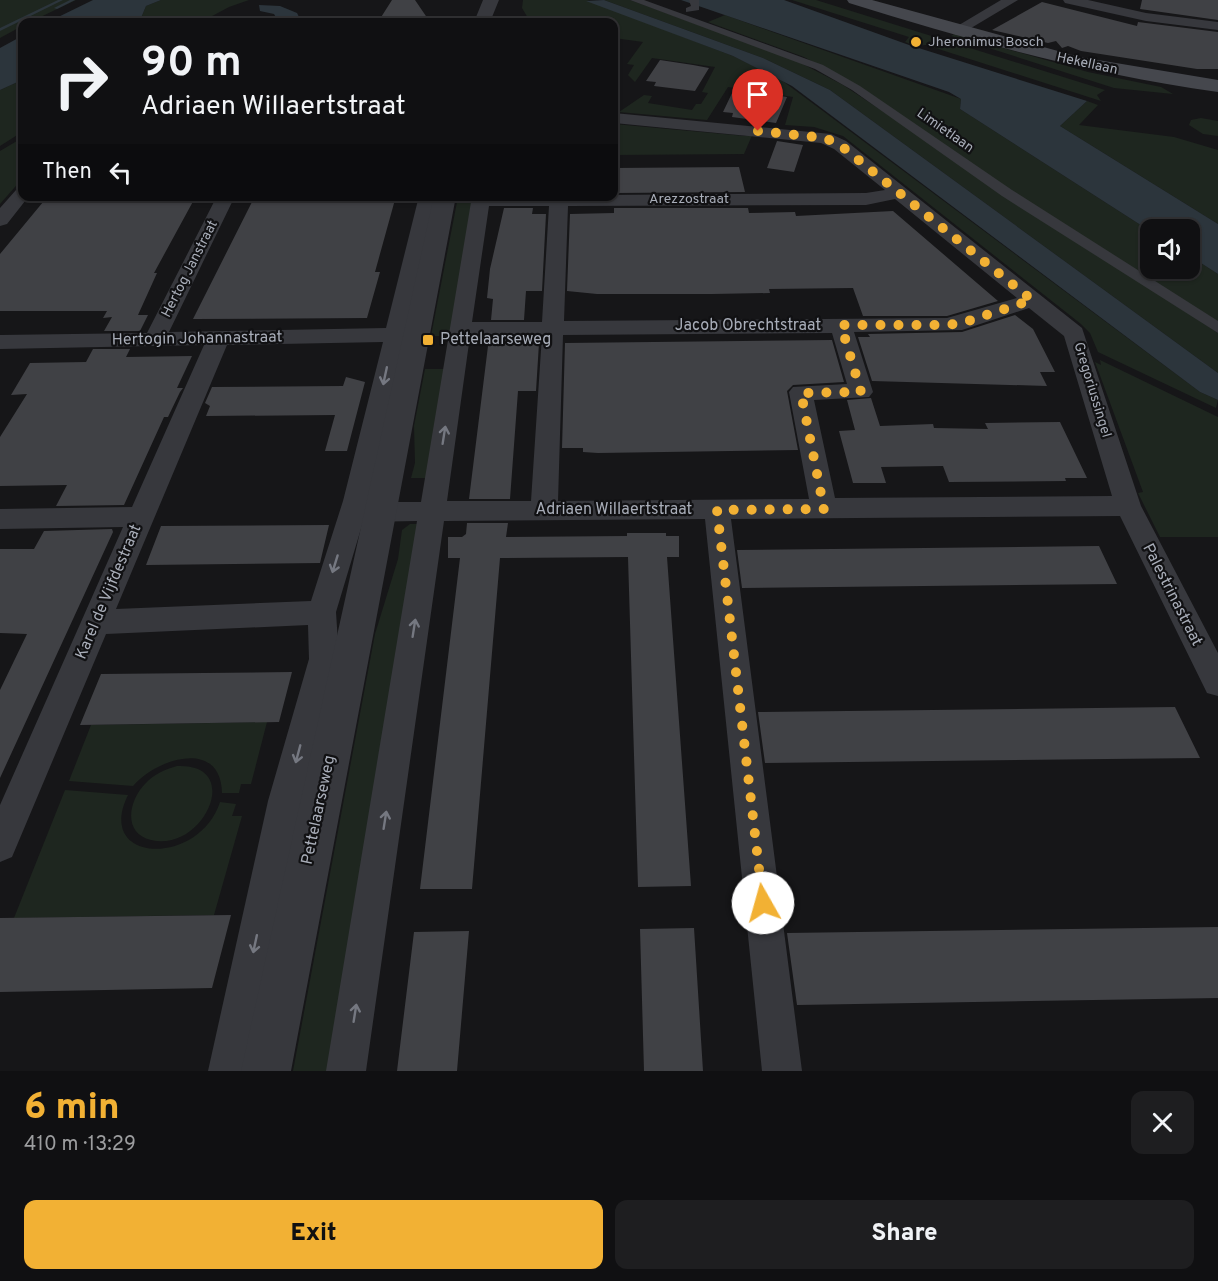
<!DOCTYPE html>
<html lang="en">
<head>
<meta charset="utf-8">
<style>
	body { margin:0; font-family:Overpass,sans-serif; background:#1e1e20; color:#f1f3f6; height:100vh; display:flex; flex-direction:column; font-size:22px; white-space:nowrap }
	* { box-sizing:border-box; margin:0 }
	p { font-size:20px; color:#9c9d9f }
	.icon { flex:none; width:33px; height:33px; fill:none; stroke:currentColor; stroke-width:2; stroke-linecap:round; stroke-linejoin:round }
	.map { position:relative; height:1071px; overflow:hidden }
	.details { display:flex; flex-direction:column; background:#101012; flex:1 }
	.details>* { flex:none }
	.guide { position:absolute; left:18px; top:18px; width:600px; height:183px; border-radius:12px; box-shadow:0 2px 4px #0004,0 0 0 2px #303032; background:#101012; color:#f1f3f6; overflow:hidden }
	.fabs { position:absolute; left:1140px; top:219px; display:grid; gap:12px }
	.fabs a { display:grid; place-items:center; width:60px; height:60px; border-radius:12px; background:#101012; box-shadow:0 2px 4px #0004,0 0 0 2px #303032; font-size:30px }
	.pin { position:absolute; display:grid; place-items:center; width:51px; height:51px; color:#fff; margin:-62px -26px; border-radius:50% 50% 50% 0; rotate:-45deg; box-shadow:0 0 6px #0007 }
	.pin .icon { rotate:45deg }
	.me { position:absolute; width:66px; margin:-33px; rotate:353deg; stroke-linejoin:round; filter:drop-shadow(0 0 4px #0008) }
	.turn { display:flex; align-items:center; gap:21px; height:126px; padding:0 24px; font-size:27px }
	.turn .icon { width:78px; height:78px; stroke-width:2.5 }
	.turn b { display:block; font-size:42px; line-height:51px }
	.then { display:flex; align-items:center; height:57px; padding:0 24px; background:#0003; gap:12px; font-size:22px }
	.round { display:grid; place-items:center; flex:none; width:63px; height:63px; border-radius:12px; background:#1e1e20 }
	.headline { display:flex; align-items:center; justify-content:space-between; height:102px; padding:0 24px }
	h1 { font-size:36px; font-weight:800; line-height:45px; color:#f2b134 }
	.button { display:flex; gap:12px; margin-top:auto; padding:12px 24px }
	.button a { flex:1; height:69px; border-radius:12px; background:#f2b134; color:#111; font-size:24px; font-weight:800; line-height:69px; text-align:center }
	.button a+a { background:#1e1e20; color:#f1f3f6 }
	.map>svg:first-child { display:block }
	.green { fill:#1e261f }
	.water { fill:#2c353c }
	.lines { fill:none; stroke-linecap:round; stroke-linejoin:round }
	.stream { fill:#2c353c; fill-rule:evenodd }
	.building { fill:#404145 }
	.pedestrian { fill:#37383d; fill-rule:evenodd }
	.minor { fill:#37383d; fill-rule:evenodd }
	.tertiary { fill:#37383d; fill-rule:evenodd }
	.secondary { fill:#45474d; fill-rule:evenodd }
	.oneway { stroke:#757881 }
	.route { stroke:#f2b134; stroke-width:10; stroke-dasharray:0 18 }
	.poi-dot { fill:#f2b134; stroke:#111113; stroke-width:2 }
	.labels { text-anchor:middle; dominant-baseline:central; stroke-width:4.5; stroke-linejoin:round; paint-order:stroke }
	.far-poi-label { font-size:14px; fill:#a8adb8; stroke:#111113; text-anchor:start }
	.far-street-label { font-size:14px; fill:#a8adb8; stroke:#111113 }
	.street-label { font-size:16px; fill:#a8adb8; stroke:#111113 }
	.poi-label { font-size:16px; fill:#a8adb8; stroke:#111113; text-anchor:start }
</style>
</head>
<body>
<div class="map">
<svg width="1218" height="1071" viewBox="0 0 1218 1071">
	<rect width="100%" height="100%" fill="#161618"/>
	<!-- green -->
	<path class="green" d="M 0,0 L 76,0 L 30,22 L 22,22 L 22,26 L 0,38 Z
		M 161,0 L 249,0 L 229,7 L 201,22 L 133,22 L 141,18 L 146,6 Z
		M 523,0 L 587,0 L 733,56 L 780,79 L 1200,392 L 1218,400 L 1216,408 L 1098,352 L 1090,333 L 1081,324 L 843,136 L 814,127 L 785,125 L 793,97 L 728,87 L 707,120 L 619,112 L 644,95 L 652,96 L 648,103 L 692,110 L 696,104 L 701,104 L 708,93 L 702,92 L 715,67 L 652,58 L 635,82 L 628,75 L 634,65 L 627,64 L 643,42 L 614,38 L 614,22 L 523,22 L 528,18 L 522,8 Z
		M 604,0 L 630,0 L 795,60 L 843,85 L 1218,333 L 1218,373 L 830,90 L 763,58 Z
		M 792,0 L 816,0 L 1105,90 L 1097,95 L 1101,101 L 926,45 L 916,46 L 905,42 L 909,37 Z
		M 725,15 L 961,99 L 960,109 L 1150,231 L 1150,268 L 1190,268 L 1190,256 L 1218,274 L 1218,322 L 1021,200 L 862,88 L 804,57 L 708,22 Z
		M 954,34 L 1088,72 L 1161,87 L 1173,94 L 1114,88 L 951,36 Z
		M 22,80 L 22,132 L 0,146 L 0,90 Z
		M 1087,101 L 1098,105 L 1079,125 L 1174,137 L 1218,150 L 1218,224 L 1060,126 Z
		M 1201,118 L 1218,121 L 1218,136 L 1203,134 L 1189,125 L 1191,120 Z
		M 614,124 L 745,136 L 753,133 L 744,154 L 614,155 Z
		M 22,138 L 22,179 L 0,204 L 0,151 Z
		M 458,197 L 476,197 L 453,336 L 431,336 Z
		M 1100,360 L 1218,417 L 1218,537 L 1160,537 L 1138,493 L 1143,492 L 1095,362 L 1101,365 Z
		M 425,369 L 447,369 L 429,478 L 411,478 L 415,463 L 414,426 Z
		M 410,524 L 423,524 L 333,1071 L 293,1071 L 375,634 L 398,559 L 402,530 Z
		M 267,722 L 251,784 L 241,784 L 239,793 L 222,793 C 221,738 157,758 133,786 L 69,781 L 91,725 Z
		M 177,766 C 245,763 203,853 151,840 C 122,833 129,800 145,784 C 154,774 164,770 177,766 Z
		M 65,790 L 128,795 C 94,864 199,867 220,802 L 236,804 L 232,816 L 242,816 L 214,915 L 14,918 Z"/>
	<!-- water -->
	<path class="water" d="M 93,0 L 161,0 L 146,6 L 141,18 L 133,22 L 48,22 Z
		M 604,0 L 763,58 L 830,90 L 1218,373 L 1218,400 L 1200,392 L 792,86 L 733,56 L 586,1 Z
		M 681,0 L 784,0 L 909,45 L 1087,101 L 1060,126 L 1218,224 L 1218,274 L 1190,256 L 1190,230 L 1150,231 L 960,109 L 961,99 L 949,92 Z
		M 259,5 L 280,6 L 297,13 L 299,17 L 292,20 L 278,21 L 274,14 L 260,11 Z
		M 22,36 L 22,80 L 0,90 L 0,48 Z"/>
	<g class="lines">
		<!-- stream -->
		<path class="stream" d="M 58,0 L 63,0 L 0,31 L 0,28 Z
			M 70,0 L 75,0 L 57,9 L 54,8 Z"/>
	</g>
	<!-- building -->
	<path class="building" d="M 392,0 L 415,0 L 430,22 L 378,22 Z
		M 1142,0 L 1218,0 L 1218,20 L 1140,9 Z
		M 1042,2 L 1137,26 L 1138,22 L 1218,32 L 1218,69 L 1197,69 L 1081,51 L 1068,46 L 1062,48 L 1056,41 L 1048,43 L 992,30 Z
		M 660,60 L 693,65 L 709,68 L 695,91 L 654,86 L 656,82 L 646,81 Z
		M 734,89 L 787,97 L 776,123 L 732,117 L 733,113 L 723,112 Z
		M 777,141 L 803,145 L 794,172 L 767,168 Z
		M 739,167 L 745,192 L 614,193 L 614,168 Z
		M 48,196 L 196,196 L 154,273 L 157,273 L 138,315 L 148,315 L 140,331 L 104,331 L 112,317 L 103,318 L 107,311 L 0,311 L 0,254 Z
		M 255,196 L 396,196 L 375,272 L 380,272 L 367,318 L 193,319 Z
		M 504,208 L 533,208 L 532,214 L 546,214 L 542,291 L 526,291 L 524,320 L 491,320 L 493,299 L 487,298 L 490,269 Z
		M 614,208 L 748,208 L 749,213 L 795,212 L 796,216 L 893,211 L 998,301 L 947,316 L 863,316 L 853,288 L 769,289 L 770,293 L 712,294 L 597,294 L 567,291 L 570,214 L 614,213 Z
		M 1015,315 L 1033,329 L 1055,372 L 1040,372 L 1047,386 L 872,381 L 858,337 L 870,337 L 868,334 L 962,332 Z
		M 489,338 L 523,338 L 522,343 L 539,343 L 536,391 L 518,391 L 510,499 L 469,499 Z
		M 832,340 L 844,382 L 793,385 L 787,391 L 798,450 L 598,453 L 583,452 L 583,448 L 562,448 L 565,343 Z
		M 93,349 L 130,349 L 126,357 L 192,356 L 177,388 L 183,388 L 180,392 L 168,417 L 164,417 L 124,505 L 56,506 L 67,485 L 0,486 L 0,437 L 27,394 L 11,395 L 30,363 L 86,362 Z
		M 346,377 L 365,382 L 347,451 L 325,451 L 335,415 L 206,416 L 210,406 L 205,403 L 212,387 L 343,386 Z
		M 871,398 L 880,426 L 933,424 L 934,428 L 988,429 L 985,423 L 1060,422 L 1087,478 L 1065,478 L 1066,481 L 949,482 L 943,466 L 881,467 L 886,483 L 853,483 L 839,431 L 855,430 L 847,400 Z
		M 467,523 L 508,523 L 506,537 L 627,536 L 627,533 L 666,533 L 666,536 L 679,536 L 679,557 L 667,557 L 691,886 L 638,887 L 628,557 L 500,558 L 472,889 L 420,889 L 460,558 L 448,558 L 448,537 L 462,537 L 466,534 Z
		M 329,525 L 320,563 L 146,565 L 161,526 Z
		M 112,529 L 113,532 L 0,778 L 0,690 L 27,634 L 0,633 L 0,549 L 34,549 L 44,531 Z
		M 1099,546 L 1117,584 L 742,588 L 737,550 Z
		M 292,672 L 279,722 L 80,725 L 101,674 Z
		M 1175,707 L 1200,758 L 765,763 L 758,712 Z
		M 231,915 L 212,988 L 0,992 L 0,918 Z
		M 1218,927 L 1218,998 L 797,1005 L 787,933 Z
		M 694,928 L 703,1071 L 644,1071 L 640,929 Z
		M 469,931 L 457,1071 L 397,1071 L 414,932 Z"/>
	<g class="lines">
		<!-- pedestrian -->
		<path class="pedestrian" d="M 630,0 L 644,0 L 823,65 L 860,86 L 1012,190 L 1218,321 L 1218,333 L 1002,196 L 852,90 L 815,69 Z
			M 689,0 L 699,0 L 699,10 L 686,12 L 686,8 L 691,6 Z"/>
		<!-- minor -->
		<path class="minor" d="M 1001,0 L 1018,0 L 961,34 L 956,35 L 949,31 Z
			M 1063,0 L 1088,0 L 1146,13 L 1218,22 L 1218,30 L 1146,21 L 1065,3 Z
			M 614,113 L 831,134 L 846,141 L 1082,328 L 1141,506 L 1218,653 L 1218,696 L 1207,693 L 1120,516 L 731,519 L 802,1071 L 762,1071 L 705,519 L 444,521 L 366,1071 L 326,1071 L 417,521 L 363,522 L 336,612 L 339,659 L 302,801 L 248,1071 L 208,1071 L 268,801 L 309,659 L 308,625 L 106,634 L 12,857 L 0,862 L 0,805 L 123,527 L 0,529 L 0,509 L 132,507 L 204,345 L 0,349 L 0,335 L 147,333 L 217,196 L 235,196 L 169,332 L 386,328 L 419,196 L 437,196 L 369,502 L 421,502 L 472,196 L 866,193 L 885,190 L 834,149 L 821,143 L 614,123 ZM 895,199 L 1017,298 L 947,318 L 564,321 L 568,206 L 866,205 ZM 489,206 L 549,206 L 542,322 L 472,322 ZM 1029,308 L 1064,336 L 1112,496 L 835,498 L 814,400 L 869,397 L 873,392 L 854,332 L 962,330 ZM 832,333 L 847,384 L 793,387 L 789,392 L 809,499 L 558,501 L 563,335 ZM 542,335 L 531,501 L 447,501 L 470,336 ZM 383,342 L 343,501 L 311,601 L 116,609 L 227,345 Z
			M 22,189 L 22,196 L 29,196 L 7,224 L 0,226 L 0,208 L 16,190 Z"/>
		<!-- tertiary -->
		<path class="tertiary" d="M 483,0 L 499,0 L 490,22 L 474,22 Z
			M 434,196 L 456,196 L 291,1071 L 241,1071 Z"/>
		<!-- secondary -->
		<path class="secondary" d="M 847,0 L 872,0 L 1080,57 L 1218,80 L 1218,92 C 1092,75 971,41 849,3 Z"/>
	</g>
	<!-- one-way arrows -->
	<defs><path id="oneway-shaft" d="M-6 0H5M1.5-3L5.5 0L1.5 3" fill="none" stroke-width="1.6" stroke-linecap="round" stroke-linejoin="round" transform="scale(1.5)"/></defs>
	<g class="oneway">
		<use href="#oneway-shaft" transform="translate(385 376) rotate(102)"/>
		<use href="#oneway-shaft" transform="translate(444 435) rotate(-81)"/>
		<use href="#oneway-shaft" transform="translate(335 564) rotate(107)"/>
		<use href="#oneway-shaft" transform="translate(414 628) rotate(-81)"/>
		<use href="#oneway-shaft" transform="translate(298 754) rotate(105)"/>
		<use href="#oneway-shaft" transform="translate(385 820) rotate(-81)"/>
		<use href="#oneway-shaft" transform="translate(255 944) rotate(102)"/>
		<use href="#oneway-shaft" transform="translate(355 1013) rotate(-81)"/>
	</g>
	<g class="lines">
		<!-- route -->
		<path class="route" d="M 758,131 L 825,138 L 840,145 L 1032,300 L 962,323 L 947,325 L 841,325 L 861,392 L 801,393 L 824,509 L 717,510 L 763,903"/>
	</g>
	<!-- markers -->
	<g class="poi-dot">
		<circle cx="916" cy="42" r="6"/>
		<rect x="422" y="334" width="12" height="12" rx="3"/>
	</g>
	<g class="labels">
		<!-- far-poi labels -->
		<g class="far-poi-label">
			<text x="928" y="42">Jheronimus Bosch</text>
		</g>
		<!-- far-street labels -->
		<g class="far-street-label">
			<text transform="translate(1087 64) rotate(12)">Hekellaan</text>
			<text transform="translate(945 131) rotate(35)">Limietlaan</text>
			<text x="689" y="199">Arezzostraat</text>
			<text transform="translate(190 269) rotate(-63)">Hertog Janstraat</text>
			<text transform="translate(1092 390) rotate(73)">Gregoriussingel</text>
		</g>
		<!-- street labels -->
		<g class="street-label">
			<text x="748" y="326">Jacob Obrechtstraat</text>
			<text transform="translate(197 339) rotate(-1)">Hertogin Johannastraat</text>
			<text x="614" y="510">Adriaen Willaertstraat</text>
			<text transform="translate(109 592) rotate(-67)">Karel de Vijfdestraat</text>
			<text transform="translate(1172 595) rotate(63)">Palestrinastraat</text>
			<text transform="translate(319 810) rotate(-78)">Pettelaarseweg</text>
		</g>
		<!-- poi labels -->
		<g class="poi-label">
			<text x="440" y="340">Pettelaarseweg</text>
		</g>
	</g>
</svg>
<div class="fabs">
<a><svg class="icon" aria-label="sound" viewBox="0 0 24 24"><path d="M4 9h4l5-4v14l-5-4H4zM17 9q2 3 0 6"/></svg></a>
</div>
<div class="pin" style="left:758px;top:131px;background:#d93025"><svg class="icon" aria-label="arrive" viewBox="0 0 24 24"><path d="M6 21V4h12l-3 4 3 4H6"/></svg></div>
<svg class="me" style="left:763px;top:903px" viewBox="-20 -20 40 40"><circle r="19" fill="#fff"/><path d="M0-13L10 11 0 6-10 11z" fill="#f2b134"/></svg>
<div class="guide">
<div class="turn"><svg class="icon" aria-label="right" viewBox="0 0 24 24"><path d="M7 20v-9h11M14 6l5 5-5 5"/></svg><div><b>90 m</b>Adriaen Willaertstraat</div></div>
<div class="then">Then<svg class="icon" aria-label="left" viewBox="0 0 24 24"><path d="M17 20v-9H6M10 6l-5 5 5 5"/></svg></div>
</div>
</div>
<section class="details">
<div class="headline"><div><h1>6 min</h1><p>410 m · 13:29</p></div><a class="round"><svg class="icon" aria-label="close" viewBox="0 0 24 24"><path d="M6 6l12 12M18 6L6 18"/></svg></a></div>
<div class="button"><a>Exit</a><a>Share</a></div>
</section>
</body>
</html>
